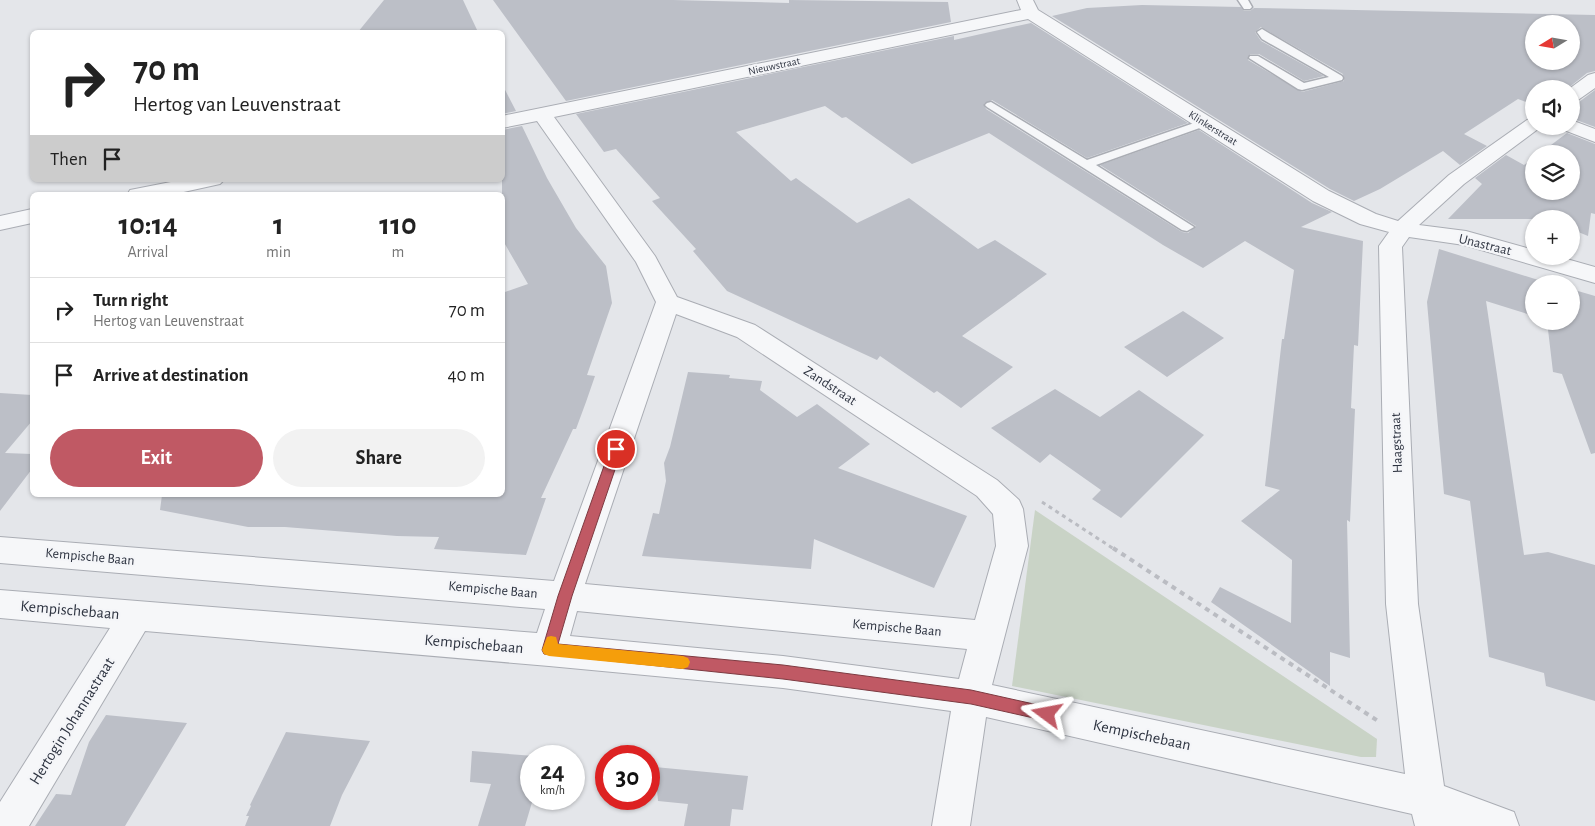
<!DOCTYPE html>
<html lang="en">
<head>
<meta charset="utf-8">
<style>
	body { margin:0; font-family:"Alegreya Sans",sans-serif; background:#f2f2f2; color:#222; height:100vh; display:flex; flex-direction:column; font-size:19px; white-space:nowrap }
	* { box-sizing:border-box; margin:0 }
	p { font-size:16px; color:#767676 }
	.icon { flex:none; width:28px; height:28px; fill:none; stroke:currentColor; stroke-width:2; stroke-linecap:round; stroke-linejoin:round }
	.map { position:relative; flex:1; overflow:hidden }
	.panel { position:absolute; left:30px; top:192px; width:475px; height:305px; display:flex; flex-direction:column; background:#fff; border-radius:8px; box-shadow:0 1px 4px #0004 }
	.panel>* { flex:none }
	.top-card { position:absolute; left:30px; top:30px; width:475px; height:152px; border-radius:8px; box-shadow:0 1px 4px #0004; background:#fff; color:#222; overflow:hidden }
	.needle { width:32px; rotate:259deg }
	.fabs { position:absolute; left:1525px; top:15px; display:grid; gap:10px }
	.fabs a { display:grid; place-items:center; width:55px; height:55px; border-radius:50%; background:#fff; box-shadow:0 1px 4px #0004; font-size:25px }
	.speed { position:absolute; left:520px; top:745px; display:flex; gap:10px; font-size:25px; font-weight:700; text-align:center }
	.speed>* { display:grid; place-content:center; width:65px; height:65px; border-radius:50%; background:#fff; box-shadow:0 1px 4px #0004; line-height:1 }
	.speed small { font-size:12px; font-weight:400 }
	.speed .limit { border:8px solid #d22; background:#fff; color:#111 }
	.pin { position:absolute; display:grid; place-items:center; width:42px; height:42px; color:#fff; margin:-21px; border:2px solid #fff; border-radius:50%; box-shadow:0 1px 5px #0007 }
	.me { position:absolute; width:55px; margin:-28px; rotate:283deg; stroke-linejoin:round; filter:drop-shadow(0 0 4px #0008) }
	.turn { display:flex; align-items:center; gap:18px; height:105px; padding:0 20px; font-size:22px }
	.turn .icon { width:65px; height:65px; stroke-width:2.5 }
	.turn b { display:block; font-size:35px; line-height:42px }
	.then { display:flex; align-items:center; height:48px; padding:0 20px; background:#0003; gap:10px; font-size:19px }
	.eta { display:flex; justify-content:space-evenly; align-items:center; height:85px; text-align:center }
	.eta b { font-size:30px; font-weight:700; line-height:35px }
	.cta { display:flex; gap:10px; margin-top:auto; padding:10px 20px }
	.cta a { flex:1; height:58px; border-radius:30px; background:#c05964; color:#fff; font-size:20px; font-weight:700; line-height:58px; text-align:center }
	.cta a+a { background:#f2f2f2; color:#222 }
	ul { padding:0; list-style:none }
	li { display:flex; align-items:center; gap:15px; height:65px; padding:0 20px; border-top:1px solid #e0e0e0 }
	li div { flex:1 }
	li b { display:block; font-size:19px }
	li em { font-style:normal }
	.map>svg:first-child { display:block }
	.green { fill:#c9d3c6 }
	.building { fill:#bcbfc7; fill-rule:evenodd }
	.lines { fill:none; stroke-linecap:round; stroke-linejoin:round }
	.service-casing { stroke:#aaadb4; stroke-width:3 }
	.minor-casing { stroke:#aaadb4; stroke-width:2 }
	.path-far1 { stroke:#babcc2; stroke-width:3; stroke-dasharray:4 4; stroke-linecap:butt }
	.path { stroke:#babcc2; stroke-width:4; stroke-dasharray:5 5; stroke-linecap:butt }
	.service { fill:#f6f7f9; fill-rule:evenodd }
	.minor { fill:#f6f7f9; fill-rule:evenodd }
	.route { fill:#c05964; stroke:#7d3a41 }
	.slow { fill:#f59e0b }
	.labels { text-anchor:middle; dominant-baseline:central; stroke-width:4.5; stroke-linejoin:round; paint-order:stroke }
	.far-street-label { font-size:11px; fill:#2e3441; stroke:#f4f5f8 }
	.street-label { font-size:14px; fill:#2e3441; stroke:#f4f5f8 }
	.near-street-label { font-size:16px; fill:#2e3441; stroke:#f4f5f8 }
</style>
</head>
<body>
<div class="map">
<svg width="1595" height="826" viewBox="0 0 1595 826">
	<rect width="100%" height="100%" fill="#e4e6ea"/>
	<!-- green -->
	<path class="green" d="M 1035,510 L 1377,739 L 1376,757 L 1361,757 L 1012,686 Z"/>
	<!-- building -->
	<path class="building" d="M 384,0 L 463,0 L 478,32 L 358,32 Z
		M 493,0 L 673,0 L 789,3 L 789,0 L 948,2 L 951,22 L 566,101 Z
		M 1142,5 L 1241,7 L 1244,11 L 1250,11 L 1254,8 L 1595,15 L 1595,71 L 1587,73 L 1567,89 L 1534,89 L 1534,105 L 1518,99 L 1464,134 L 1487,146 L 1460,165 L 1443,151 L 1380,189 L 1354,201 L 1330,189 L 1052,16 L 1087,8 ZM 1534,24 L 1571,24 L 1571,61 L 1534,61 ZM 1261,27 L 1343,74 L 1344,81 L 1302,92 L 1248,60 L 1250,54 L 1259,54 L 1304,81 L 1324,76 L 1261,41 L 1255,32 Z
		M 1031,23 L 1188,123 L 1087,158 L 992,100 L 984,104 L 986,109 L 1182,232 L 1188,233 L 1196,226 L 1100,165 L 1199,130 L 1312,203 L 1332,212 L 1301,227 L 1363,241 L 1358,346 L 1354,345 L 1351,408 L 1355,409 L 1350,522 L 1347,520 L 1350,658 L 1330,652 L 1330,686 L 1211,602 L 1220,587 L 1291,623 L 1292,560 L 1241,521 L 1280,490 L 1265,486 L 1282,339 L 1284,339 L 1294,270 L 1245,241 L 1203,268 L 1163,245 L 989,133 L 912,164 L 846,117 L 842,118 L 825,106 L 736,132 L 791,181 L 796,178 L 857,223 L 909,198 L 978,249 L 995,240 L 1047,274 L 962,336 L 1013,367 L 961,408 L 937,391 L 934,393 L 880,356 L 877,360 L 727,291 L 693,251 L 696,249 L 652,201 L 660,198 L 616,149 L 604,152 L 576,114 L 954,36 L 954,40 Z
		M 502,84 L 516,111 L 502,114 Z
		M 1595,90 L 1595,127 L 1571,118 L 1571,104 L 1579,102 Z
		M 522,126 L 547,178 L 576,228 L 606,266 L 612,303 L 587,375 L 595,376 L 586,402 L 576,429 L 573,429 L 541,498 L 546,498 L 526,555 L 434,549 L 439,537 L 397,536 L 285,527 L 248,527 L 160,510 L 162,495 L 502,495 L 502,293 L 528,284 L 502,239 L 502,130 Z
		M 1567,133 L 1595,144 L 1595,214 L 1591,213 L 1588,236 L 1571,229 L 1571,219 L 1448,219 L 1482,184 L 1475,178 L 1506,155 L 1524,165 L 1534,158 L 1534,191 L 1571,191 L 1571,154 L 1539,154 Z
		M 1439,249 L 1551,284 L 1534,284 L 1534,316 L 1486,301 L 1524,555 L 1548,552 L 1595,565 L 1595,701 L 1546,686 L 1544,673 L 1489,657 L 1470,501 L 1444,494 L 1427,302 Z
		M 1571,289 L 1595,296 L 1595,453 L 1591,454 L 1562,374 L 1553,372 L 1547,321 L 1571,321 Z
		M 1183,311 L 1224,338 L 1167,377 L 1124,347 Z
		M 688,372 L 730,375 L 729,378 L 762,381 L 760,390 L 797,417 L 817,404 L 870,444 L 838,468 L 967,516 L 934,588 L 814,539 L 811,569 L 642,556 L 653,513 L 659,514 L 666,481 L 664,463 L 670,447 Z
		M 1055,389 L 1100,417 L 1139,390 L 1204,435 L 1121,518 L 1092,499 L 1101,490 L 1050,454 L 1040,463 L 991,428 Z
		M 0,393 L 32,395 L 32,421 L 5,453 L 32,454 L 32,469 L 0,511 Z
		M 106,715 L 187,723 L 125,826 L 35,826 L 56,794 L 71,795 L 89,742 Z
		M 286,732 L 370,741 L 342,795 L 330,826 L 245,826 L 249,816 L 246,816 L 251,806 L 250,805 Z
		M 472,751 L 534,756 L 531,756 L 533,799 L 525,826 L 478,826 L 491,784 L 470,782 Z
		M 655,767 L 748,776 L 743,810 L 732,809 L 730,826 L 684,826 L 688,804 L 658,801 Z"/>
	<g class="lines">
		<defs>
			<path id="service" d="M 1238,0 L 1248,0 L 1252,7 L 1250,9 L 1244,9 Z
				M 1262,29 L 1342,76 L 1343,78 L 1342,80 L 1302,90 L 1298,89 L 1249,58 L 1250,56 L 1258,56 L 1304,83 L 1329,77 L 1262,39 L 1257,32 Z
				M 991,102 L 1087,160 L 1200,121 L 1208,121 L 1210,123 L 1208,125 L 1096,165 L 1194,227 L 1187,231 L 1182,230 L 987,107 L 985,105 L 987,103 Z"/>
			<path id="minor" d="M 1017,0 L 1033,0 L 1038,10 L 1329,191 L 1376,214 L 1398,221 L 1449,175 L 1527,120 L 1534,118 L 1534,126 L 1542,126 L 1464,184 L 1419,225 L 1466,231 L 1534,250 L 1534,256 L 1556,256 L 1595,267 L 1595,283 L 1464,245 L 1409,237 L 1402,247 L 1418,604 L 1444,786 L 1514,812 L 1519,826 L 1415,826 L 1412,814 L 986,717 L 970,826 L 932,826 L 951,711 L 783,688 L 549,666 L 145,631 L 29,826 L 0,826 L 0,802 L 110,628 L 0,618 L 0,590 L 537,633 L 545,609 L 0,563 L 0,537 L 554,581 L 656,302 L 636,262 L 537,121 L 502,128 L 502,116 L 1021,10 ZM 1028,19 L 1313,201 L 1360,224 L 1389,232 L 1379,246 L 1386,604 L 1405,774 L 992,685 L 1028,546 L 1023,509 L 1019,500 L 997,480 L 755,325 L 677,297 L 655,256 L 554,117 ZM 676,314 L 737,337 L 977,496 L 993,514 L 996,546 L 975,620 L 585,584 ZM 577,611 L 967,649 L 959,679 L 783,656 L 570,636 Z
				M 1595,73 L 1595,88 L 1578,100 L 1571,102 L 1571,89 L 1569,89 L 1588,75 Z
				M 1571,120 L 1595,129 L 1595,142 L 1564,130 L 1561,126 L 1571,126 Z
				M 181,180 L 224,180 L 220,184 L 170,195 L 127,195 L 130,190 Z
				M 32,209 L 32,223 L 0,230 L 0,216 Z"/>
		</defs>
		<!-- service casing -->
		<use href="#service" class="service-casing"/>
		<!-- minor casing -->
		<use href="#minor" class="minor-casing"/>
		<!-- path-far1 -->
		<path class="path-far1" d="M 1042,502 L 1114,549"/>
		<!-- path -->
		<path class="path" d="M 1113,548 L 1378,721"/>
		<!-- service -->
		<use href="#service" class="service"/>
		<!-- minor -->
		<use href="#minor" class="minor"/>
	</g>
	<!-- route -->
	<path class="route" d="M 616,444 L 622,449 L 572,596 L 558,644 L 783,665 L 971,690 L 1047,707 L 1052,709 L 1054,714 L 1052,719 L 1047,721 L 971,704 L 783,679 L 544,654 L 542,650 L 558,596 L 610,449 Z"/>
	<!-- slow -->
	<path class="slow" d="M 551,636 L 556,637 L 558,644 L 683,656 L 688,658 L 690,662 L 688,667 L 683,669 L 549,656 L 544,654 L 542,650 L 547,637 Z"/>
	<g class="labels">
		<!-- far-street labels -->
		<g class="far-street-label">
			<text transform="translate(774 66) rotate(-12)">Nieuwstraat</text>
			<text transform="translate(1213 128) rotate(32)">Klinkerstraat</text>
		</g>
		<!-- street labels -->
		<g class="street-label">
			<text transform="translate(1485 245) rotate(14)">Unastraat</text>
			<text transform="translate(830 386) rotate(33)">Zandstraat</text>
			<text transform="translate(1397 443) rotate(-92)">Haagstraat</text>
			<text transform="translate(90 557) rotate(5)">Kempische Baan</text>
			<text transform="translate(493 590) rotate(5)">Kempische Baan</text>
			<text transform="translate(897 628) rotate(5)">Kempische Baan</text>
		</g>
		<!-- near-street labels -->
		<g class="near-street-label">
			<text transform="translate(70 610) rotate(5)">Kempischebaan</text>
			<text transform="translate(474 644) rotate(5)">Kempischebaan</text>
			<text transform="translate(72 721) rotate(-58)">Hertogin Johannastraat</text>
			<text transform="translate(1142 735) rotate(12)">Kempischebaan</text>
		</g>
	</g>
</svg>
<div class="fabs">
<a><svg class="needle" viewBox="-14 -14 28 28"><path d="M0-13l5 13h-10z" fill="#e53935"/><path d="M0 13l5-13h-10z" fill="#767676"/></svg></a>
<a><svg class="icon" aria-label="sound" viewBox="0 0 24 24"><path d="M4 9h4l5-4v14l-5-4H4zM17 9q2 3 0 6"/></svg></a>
<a><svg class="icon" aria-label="layers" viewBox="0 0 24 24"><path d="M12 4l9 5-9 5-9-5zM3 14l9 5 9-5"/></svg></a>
<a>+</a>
<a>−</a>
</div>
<div class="speed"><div>24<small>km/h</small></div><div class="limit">30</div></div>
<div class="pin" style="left:616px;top:449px;background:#d93025"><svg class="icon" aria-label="arrive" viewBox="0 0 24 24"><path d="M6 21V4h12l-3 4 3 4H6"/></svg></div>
<svg class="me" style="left:1047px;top:714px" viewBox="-20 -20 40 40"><path d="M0-17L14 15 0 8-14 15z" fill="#c05964" stroke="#fff" stroke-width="4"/></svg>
<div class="top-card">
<div class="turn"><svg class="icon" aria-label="right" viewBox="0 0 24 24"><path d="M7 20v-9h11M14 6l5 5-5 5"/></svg><div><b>70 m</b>Hertog van Leuvenstraat</div></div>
<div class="then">Then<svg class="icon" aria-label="arrive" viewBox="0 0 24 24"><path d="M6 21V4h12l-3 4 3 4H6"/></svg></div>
</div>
<section class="panel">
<div class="eta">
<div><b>10:14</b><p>Arrival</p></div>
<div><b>1</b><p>min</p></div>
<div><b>110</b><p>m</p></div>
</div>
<ul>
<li><svg class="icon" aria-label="right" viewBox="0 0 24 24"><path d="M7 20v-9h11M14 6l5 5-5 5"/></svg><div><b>Turn right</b><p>Hertog van Leuvenstraat</p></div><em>70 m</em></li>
<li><svg class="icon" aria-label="arrive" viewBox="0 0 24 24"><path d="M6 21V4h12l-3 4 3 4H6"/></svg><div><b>Arrive at destination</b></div><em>40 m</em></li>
</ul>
<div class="cta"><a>Exit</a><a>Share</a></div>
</section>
</div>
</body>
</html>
